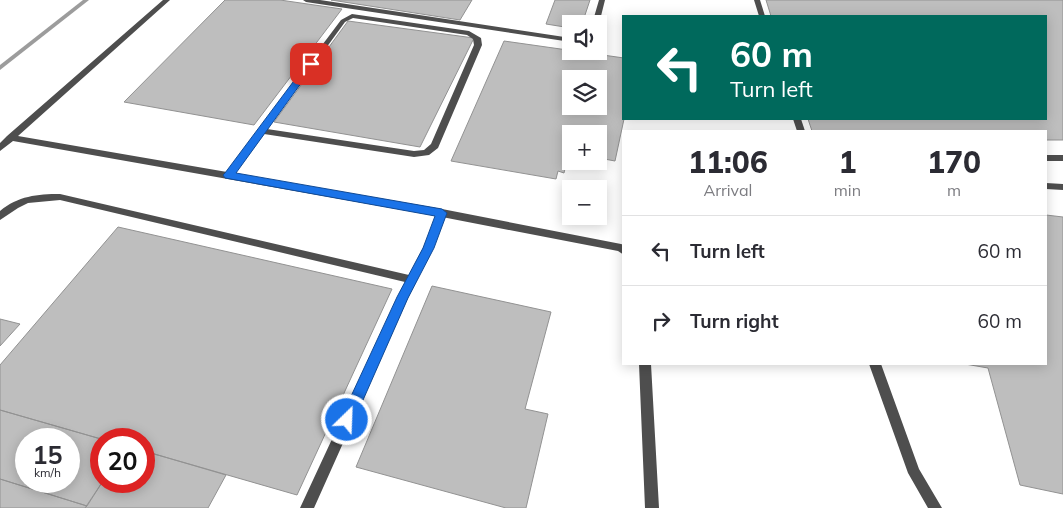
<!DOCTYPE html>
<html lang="en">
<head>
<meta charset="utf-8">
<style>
	body { margin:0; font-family:Mulish,sans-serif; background:#f2f2f3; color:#2b2b33; height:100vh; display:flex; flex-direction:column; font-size:19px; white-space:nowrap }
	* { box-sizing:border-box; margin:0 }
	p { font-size:16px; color:#7c7c81 }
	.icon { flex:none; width:28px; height:28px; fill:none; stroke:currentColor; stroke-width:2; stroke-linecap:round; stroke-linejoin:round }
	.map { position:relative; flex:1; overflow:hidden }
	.drawer { position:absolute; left:622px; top:130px; width:425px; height:235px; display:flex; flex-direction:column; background:#fff; border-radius:0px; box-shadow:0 2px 12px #0003 }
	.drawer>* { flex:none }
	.hud { position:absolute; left:622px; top:15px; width:425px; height:105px; border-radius:0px; box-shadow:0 2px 12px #0003; background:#00695c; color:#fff; overflow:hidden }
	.buttons { position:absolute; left:562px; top:15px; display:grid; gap:10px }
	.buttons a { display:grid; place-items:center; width:45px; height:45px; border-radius:0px; background:#fff; box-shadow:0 2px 12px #0003; font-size:25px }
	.speed { position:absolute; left:15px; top:428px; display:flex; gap:10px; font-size:25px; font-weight:700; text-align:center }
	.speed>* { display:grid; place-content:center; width:65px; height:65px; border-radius:50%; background:#fff; box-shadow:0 2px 12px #0003; line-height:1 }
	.speed small { font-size:12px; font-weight:400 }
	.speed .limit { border:8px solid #d22; background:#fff; color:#111 }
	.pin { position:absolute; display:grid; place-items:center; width:42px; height:42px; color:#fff; margin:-21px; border-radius:10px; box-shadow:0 2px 8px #0006 }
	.me { position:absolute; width:55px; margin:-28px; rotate:24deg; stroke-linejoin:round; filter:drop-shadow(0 0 4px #0008) }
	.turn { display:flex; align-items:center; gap:18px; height:105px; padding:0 25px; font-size:22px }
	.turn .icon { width:65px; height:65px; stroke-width:2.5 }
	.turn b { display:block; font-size:35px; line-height:42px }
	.eta { display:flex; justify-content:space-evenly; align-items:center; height:85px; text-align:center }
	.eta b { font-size:30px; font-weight:800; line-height:35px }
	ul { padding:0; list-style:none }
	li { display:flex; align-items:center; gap:15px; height:70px; padding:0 25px; border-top:1px solid #e1e1e2 }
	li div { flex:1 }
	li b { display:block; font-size:19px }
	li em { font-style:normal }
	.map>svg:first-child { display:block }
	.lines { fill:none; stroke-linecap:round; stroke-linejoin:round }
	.stream { fill:#9c9c9c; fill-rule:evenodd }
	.building { fill:#bebebe; stroke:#929292; fill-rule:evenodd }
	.lane { fill:#4e4e4e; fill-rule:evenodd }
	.street { fill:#4e4e4e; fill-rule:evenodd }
	.route { fill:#1a73e8; stroke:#114b97 }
</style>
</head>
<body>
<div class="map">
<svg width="1063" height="508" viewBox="0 0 1063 508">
	<rect width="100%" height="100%" fill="#fff"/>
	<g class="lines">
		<!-- stream -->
		<path class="stream" d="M 83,0 L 89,0 L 0,70 L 0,65 Z"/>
	</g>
	<!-- building -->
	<path class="building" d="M 225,0 L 280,0 L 342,9 L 254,125 L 124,102 Z
		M 331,0 L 472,0 L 460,20 Z
		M 555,0 L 590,0 L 582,24 L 571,24 L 571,28 L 546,24 Z
		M 766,0 L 1063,0 L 1063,140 L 1046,140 L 1046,131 L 812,131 L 808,119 L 1046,119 L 1046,16 L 771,16 Z
		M 348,21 L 474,38 L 420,147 L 274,122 Z
		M 504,41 L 624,58 L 624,119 L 615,161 L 599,158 L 599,134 L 571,134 L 571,156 L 568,156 L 564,173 L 558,171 L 556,179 L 451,161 ZM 571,79 L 599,79 L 599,106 L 571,106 Z
		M 1046,215 L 1063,217 L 1063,494 L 1020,485 L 988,368 L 965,364 L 1046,364 Z
		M 118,227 L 392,289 L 297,495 L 144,451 L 144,439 L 101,439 L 0,410 L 0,365 Z
		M 432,286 L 551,312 L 525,409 L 548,414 L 526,508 L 506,508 L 356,467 Z
		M 0,319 L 20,324 L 0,346 Z
		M 0,410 L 101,439 L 101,481 L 103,481 L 87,506 L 0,479 ZM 26,439 L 69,439 L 69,481 L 26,481 Z
		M 144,451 L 226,475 L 208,508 L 85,508 L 103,481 L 144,481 Z
		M 0,479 L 87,506 L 85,508 L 0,508 Z"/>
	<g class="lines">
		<!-- lane -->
		<path class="lane" d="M 303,0 L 320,0 L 571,38 L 571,42 L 306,2 Z
			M 599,0 L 605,0 L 599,24 L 592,24 Z
			M 754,0 L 760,0 L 765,16 L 759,16 Z
			M 352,14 L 469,31 L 481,38 L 482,45 L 438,148 L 429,155 L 414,157 L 264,134 L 232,177 L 226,177 L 224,175 L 226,173 L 341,20 ZM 353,18 L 467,35 L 473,39 L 474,45 L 431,144 L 424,150 L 414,151 L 267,129 L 345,22 Z
			M 793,119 L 801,119 L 805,131 L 797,131 Z
			M 1046,155 L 1063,155 L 1063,161 L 1046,161 Z
			M 1046,183 L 1063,184 L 1063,190 L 1046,189 Z
			M 60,194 L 409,275 L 423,248 L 439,210 L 445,210 L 447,213 L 433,248 L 408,298 L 314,508 L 300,508 L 405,282 L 60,200 L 28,203 L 18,208 L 0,220 L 0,211 C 18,196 37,194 60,194 Z
			M 869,364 L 881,364 L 919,469 L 942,508 L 928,508 L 908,473 Z"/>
		<!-- street -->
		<path class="street" d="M 163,0 L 170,0 L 18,136 L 442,209 L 621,244 L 624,245 L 624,255 L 618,251 L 442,217 L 13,141 L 0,151 L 0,143 L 7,136 Z
			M 639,364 L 651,364 L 659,508 L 645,508 Z"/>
	</g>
	<!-- route -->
	<path class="route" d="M 311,61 L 315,64 L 236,173 L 442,209 L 447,213 L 434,248 L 408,298 L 352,425 L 347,427 L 342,425 L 340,420 L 397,297 L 423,248 L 435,216 L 225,178 L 223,175 L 225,173 L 308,62 Z"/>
</svg>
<div class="buttons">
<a><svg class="icon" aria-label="sound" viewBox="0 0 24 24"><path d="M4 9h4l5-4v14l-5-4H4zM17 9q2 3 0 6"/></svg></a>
<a><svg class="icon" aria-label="layers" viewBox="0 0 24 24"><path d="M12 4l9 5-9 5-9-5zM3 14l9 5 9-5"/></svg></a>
<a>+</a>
<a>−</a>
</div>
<div class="speed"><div>15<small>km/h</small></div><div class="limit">20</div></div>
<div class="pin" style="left:311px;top:64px;background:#d93025"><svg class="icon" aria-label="arrive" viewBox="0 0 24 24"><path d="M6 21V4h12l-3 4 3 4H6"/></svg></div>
<svg class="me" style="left:347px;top:420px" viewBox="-20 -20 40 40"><circle r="17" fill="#1a73e8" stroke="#fff" stroke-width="3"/><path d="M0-11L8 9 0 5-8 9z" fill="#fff"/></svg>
<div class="hud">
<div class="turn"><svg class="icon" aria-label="left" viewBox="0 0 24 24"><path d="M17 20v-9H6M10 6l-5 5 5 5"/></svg><div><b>60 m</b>Turn left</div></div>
</div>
<section class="drawer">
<div class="eta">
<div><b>11:06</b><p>Arrival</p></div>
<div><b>1</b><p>min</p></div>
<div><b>170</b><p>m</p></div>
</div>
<ul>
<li><svg class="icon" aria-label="left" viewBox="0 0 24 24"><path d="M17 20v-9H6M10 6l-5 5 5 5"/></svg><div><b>Turn left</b></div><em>60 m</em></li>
<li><svg class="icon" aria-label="right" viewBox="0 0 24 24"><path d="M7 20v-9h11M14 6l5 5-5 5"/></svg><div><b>Turn right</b></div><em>60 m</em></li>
</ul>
</section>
</div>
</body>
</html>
